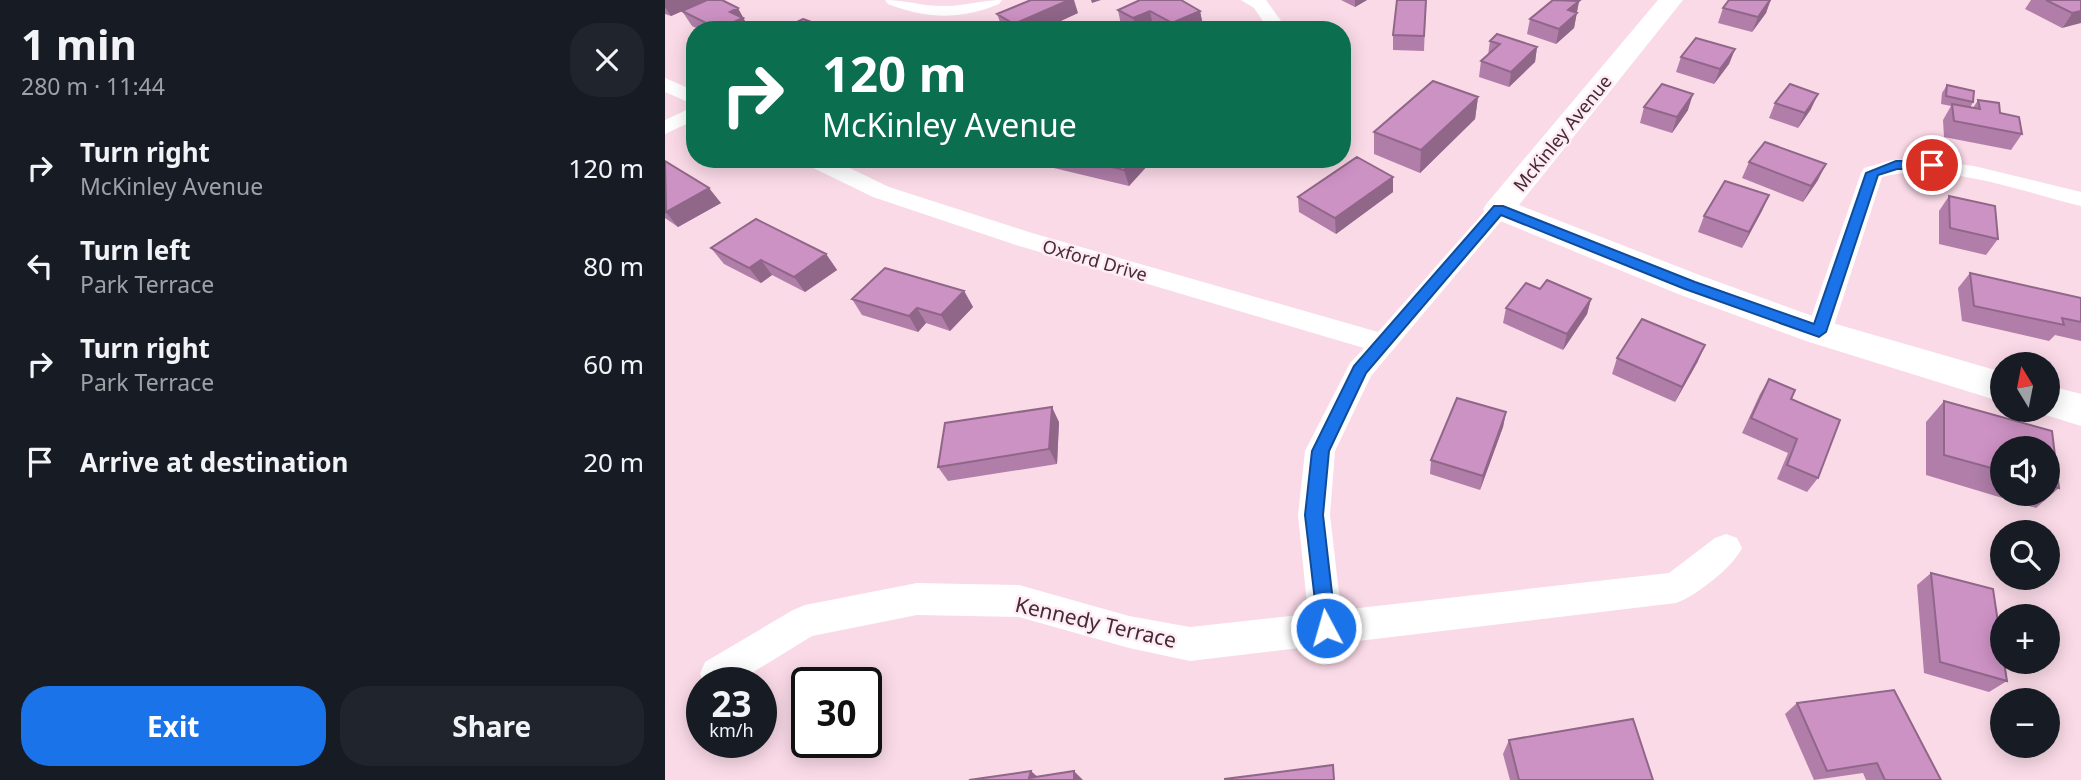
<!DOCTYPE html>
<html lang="en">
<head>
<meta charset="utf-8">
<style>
	body { margin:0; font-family:"Noto Sans",sans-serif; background:#20242c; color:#f1f3f6; height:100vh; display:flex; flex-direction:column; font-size:26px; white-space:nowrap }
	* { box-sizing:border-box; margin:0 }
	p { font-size:23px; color:#9ea1a6 }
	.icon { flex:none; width:38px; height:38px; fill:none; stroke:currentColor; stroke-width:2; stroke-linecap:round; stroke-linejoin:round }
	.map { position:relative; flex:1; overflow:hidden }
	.side { display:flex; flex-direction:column; background:#171b24; width:665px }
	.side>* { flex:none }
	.top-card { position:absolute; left:21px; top:21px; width:665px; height:147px; border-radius:28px; box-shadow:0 4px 18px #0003; background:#0b6e4f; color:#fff; overflow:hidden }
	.needle { width:46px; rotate:350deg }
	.tools { position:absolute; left:1325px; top:352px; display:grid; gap:14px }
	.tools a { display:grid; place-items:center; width:70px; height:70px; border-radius:50%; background:#171b24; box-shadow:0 4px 18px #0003; font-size:35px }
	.speed { position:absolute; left:21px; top:667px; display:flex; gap:14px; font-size:35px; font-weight:700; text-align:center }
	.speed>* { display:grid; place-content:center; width:91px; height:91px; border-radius:50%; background:#171b24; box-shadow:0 4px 18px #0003; line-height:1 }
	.speed small { font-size:18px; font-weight:400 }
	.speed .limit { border:4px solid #111; border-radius:10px; background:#fff; color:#111 }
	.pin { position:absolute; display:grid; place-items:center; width:60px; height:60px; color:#fff; margin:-30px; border:4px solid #fff; border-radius:50%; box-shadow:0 2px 7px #0007 }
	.me { position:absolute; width:77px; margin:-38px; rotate:354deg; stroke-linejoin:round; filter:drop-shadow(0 0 5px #0008) }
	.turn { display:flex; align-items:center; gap:24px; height:147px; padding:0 21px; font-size:32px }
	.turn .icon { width:91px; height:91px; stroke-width:2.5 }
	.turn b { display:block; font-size:49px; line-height:60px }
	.round { display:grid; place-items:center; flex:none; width:74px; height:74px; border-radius:28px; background:#20242c }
	.summary { display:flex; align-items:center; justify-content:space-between; height:119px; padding:0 21px }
	h1 { font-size:42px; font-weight:700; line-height:52px }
	.primary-button { display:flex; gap:14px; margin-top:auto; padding:14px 21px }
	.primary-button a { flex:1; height:80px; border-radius:28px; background:#1a73e8; color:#fff; font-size:28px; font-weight:700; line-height:80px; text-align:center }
	.primary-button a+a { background:#20242c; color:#f1f3f6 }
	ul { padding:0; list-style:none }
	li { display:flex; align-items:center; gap:21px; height:98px; padding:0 21px }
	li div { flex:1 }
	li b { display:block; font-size:26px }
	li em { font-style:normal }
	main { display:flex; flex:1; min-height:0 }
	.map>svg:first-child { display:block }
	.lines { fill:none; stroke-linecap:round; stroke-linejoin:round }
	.street { fill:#fff; fill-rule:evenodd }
	.secondary { fill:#fff; fill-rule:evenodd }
	.wall { fill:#b07ea9; fill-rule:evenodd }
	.shaded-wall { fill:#906689 }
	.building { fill:#cd92c4; stroke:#906689; stroke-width:2 }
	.route { fill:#1a73e8; stroke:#114b97; stroke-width:2 }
	.labels { text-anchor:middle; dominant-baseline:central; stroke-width:5; stroke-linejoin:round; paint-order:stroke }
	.street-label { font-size:18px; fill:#472936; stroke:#fdecf3 }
	.near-street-label { font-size:21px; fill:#472936; stroke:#fdecf3 }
</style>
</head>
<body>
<main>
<section class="side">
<div class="summary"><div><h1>1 min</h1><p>280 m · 11:44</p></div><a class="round"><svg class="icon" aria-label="close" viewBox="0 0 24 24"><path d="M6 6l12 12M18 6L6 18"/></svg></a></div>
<ul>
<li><svg class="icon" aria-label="right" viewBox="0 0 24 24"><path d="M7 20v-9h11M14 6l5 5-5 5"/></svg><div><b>Turn right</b><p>McKinley Avenue</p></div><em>120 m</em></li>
<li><svg class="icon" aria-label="left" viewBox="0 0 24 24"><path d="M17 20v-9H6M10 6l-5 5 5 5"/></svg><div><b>Turn left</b><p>Park Terrace</p></div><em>80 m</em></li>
<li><svg class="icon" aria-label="right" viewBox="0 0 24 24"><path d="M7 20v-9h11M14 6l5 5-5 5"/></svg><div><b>Turn right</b><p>Park Terrace</p></div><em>60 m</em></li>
<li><svg class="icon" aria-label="arrive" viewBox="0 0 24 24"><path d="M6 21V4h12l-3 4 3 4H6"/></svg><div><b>Arrive at destination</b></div><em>20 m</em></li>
</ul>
<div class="primary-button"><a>Exit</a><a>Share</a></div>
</section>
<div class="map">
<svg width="1416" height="780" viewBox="0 0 1416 780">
	<rect width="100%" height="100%" fill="#fadae7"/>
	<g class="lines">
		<!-- street -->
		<path class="street" d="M 220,0 C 241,0 261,7 281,6 C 301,6 316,0 337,0 L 334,4 C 295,20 262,19 223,4 Z
			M 576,0 L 601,0 L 621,28 L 604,30 L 589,8 Z
			M 0,78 L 30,91 L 30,105 L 0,92 Z
			M 30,106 L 30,120 L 0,134 L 0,120 Z
			M 137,159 L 166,159 L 224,187 L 367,233 L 713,332 L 826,204 L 834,202 L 842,204 L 846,209 L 842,214 L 706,376 L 670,451 L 665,515 L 676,610 L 1004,573 L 1050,538 L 1061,534 L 1072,538 L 1077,548 C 1068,567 1031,596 1011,603 L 525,661 L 464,648 L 354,617 L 252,615 L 147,636 L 72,682 L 39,682 L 35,674 L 40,662 L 128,610 L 140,605 L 252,583 L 354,585 L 464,616 L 525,627 L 643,614 L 633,515 L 640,451 L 685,363 L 699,348 L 351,245 L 208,197 L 140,164 Z
			M 1251,159 L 1309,166 L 1416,192 L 1416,206 C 1359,192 1274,160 1217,177 L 1167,332 L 1163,339 L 1154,342 L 1145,339 L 1141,332 L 1196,173 L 1199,168 L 1227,160 Z"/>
		<!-- secondary -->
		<path class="secondary" d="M 993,0 L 1018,0 L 854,205 L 1037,276 L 1164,322 L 1337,372 L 1337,402 L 1141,341 L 1013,294 L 823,216 L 818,209 L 823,202 Z
			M 1382,385 L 1416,394 L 1416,426 L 1368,411 L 1382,410 Z"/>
	</g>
	<!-- wall -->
	<path class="wall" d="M 0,0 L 82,23 L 81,23 L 85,30 L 35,30 L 27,26 L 17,11 L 6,16 L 0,14 Z
		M 676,0 L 702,0 L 690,7 Z
		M 761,0 L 759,51 L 728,50 L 728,35 Z
		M 1064,0 L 1106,0 L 1101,13 L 1087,32 L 1053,23 L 1058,8 Z
		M 1366,0 L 1416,0 L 1397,28 L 1360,9 Z
		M 914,1 L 909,28 L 891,44 L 862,34 L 865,19 Z
		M 453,10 L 535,11 L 538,26 L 529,30 L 495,30 L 488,26 L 480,30 L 465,30 L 456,25 Z
		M 413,13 L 376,30 L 338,30 L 332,14 Z
		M 825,41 L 872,47 L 870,62 L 844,87 L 814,77 L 816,61 L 823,55 Z
		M 1070,49 L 1064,64 L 1049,84 L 1011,72 L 1016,57 Z
		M 1282,85 L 1308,102 L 1305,108 L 1308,108 L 1313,100 L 1335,113 L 1357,134 L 1346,150 L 1279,137 L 1278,120 L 1286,106 L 1276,104 L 1277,93 Z
		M 813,97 L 810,119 L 755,173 L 709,154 L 709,132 Z
		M 1110,103 L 1146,109 L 1133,128 L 1104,118 Z
		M 979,107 L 1023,110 L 1007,133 L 975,123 Z
		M 370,159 L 481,159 L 483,165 L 464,186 L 372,164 Z
		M 0,161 L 56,203 L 13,227 L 0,218 Z
		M 1084,162 L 1153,180 L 1138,202 L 1077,178 Z
		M 728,177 L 728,192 L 671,234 L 634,212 L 633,197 Z
		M 1104,195 L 1077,248 L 1033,232 L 1039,216 Z
		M 1284,196 L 1333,239 L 1321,255 L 1274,244 L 1274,211 Z
		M 46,248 L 161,254 L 172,270 L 140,292 L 107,275 L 96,283 L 59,264 Z
		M 1305,273 L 1416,298 L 1416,341 L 1390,335 L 1384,341 L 1297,321 L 1293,288 Z
		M 875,289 L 926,299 L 922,314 L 898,350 L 838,323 L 841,308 Z
		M 299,291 L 308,307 L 285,331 L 261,323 L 253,332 L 197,315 L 187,299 Z
		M 952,358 L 1033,361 L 1010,402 L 947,374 Z
		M 1104,379 L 1126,399 L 1153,478 L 1142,492 L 1112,479 L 1123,453 L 1077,433 L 1095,394 Z
		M 1279,401 L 1387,431 L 1394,488 L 1371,508 L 1261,475 L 1261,422 ZM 1337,448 L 1382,448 L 1382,494 L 1337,494 Z
		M 841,412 L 838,427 L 815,490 L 765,474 L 766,460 Z
		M 394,422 L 392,464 L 283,481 L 273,467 Z
		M 1266,573 L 1342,681 L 1324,692 L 1259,673 L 1252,585 Z
		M 1132,703 L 1276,780 L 1201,780 L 1198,773 L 1149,780 L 1120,714 Z
		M 844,740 L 988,780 L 845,780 L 838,754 Z"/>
	<!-- shaded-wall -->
	<path class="shaded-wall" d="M 0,0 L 43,0 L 6,16 L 0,7 Z
		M 404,0 L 409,0 L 413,13 L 376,30 L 351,30 L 349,24 Z
		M 426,0 L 436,0 L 427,3 Z
		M 690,0 L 702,0 L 690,7 Z
		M 1105,0 L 1101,13 L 1087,32 L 1093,17 Z
		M 914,1 L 909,28 L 891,44 L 894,29 L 903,10 Z
		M 73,8 L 85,30 L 54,30 L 53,29 L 65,12 Z
		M 485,11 L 488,26 L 480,30 L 471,30 L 468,18 Z
		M 535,11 L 538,26 L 529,30 L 508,30 L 507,23 Z
		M 1416,11 L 1416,23 L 1397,28 L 1407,13 Z
		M 149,23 L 152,30 L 136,30 Z
		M 872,47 L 870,62 L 844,87 L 846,72 Z
		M 1070,49 L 1064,64 L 1049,84 L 1055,69 Z
		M 1028,94 L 1023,110 L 1007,133 L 1012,117 Z
		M 1153,94 L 1146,109 L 1133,128 L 1140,113 Z
		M 813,97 L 810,119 L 755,173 L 756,150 Z
		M 469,159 L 481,159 L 483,165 L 464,186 L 459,170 Z
		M 1161,164 L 1153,180 L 1138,202 L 1146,186 Z
		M 728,177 L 728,192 L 671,234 L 670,218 Z
		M 44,188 L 56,203 L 13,227 L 1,212 Z
		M 1104,195 L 1097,211 L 1077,248 L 1084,232 Z
		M 161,254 L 172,270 L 140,292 L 129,277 Z
		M 96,260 L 107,275 L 96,283 L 84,268 Z
		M 299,291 L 308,307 L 285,331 L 276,315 Z
		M 926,299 L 922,314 L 898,350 L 902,334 Z
		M 252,308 L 261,323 L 253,332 L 244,316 Z
		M 1040,345 L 1033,361 L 1010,402 L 1017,387 Z
		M 387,407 L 394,422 L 392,464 L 384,449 Z
		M 841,412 L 838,427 L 815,490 L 818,476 Z
		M 366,771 L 376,780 L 364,778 Z
		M 409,771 L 418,780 L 409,780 Z"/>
	<!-- building -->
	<path class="building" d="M 42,0 L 57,0 L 73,8 L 65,12 L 78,18 L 53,29 L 17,11 Z
		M 366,0 L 404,0 L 349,24 L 332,14 Z
		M 475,0 L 516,0 L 535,11 L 507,23 L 485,11 L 468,18 L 453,10 Z
		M 732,0 L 761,0 L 759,36 L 728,35 Z
		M 888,0 L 914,1 L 903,10 L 912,13 L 894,29 L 865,19 Z
		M 1064,0 L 1105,0 L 1093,17 L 1058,8 Z
		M 1381,0 L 1416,0 L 1416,11 L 1407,13 Z
		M 138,19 L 149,23 L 136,30 L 115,30 Z
		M 832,34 L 872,47 L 846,72 L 816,61 L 835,44 L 825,41 Z
		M 1031,38 L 1070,49 L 1055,69 L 1016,57 Z
		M 768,81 L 813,97 L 756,150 L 709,132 Z
		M 997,84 L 1028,94 L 1012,117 L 979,107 Z
		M 1125,84 L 1153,94 L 1140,113 L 1110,103 Z
		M 1282,85 L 1309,91 L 1308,102 L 1281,96 Z
		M 1313,100 L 1334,103 L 1335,113 L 1354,117 L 1357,134 L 1289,121 L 1287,104 L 1315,109 Z
		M 1100,142 L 1161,164 L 1146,186 L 1084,162 Z
		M 692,157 L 728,177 L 670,218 L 633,197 Z
		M 413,159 L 469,159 L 459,170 Z
		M 0,161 L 44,188 L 1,212 Z
		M 1060,181 L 1104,195 L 1084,232 L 1039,216 Z
		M 1284,196 L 1330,206 L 1333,239 L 1285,228 Z
		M 91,219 L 161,254 L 129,277 L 96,260 L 84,268 L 46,248 Z
		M 220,268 L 299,291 L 276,315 L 252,308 L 244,316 L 187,299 Z
		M 1305,273 L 1416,298 L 1416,322 L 1397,318 L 1399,325 L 1309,306 Z
		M 882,280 L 926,299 L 902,334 L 841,308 L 861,283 L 875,289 Z
		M 977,319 L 1040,345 L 1017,387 L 952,358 Z
		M 1104,379 L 1130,390 L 1126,399 L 1175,420 L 1153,478 L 1122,465 L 1132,439 L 1086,418 Z
		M 792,398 L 841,412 L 818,476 L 766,460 Z
		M 1279,401 L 1387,431 L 1394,488 L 1382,484 L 1382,448 L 1337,448 L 1337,471 L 1279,455 Z
		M 387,407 L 384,449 L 273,467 L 280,423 Z
		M 1266,573 L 1328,589 L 1337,649 L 1337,662 L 1339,662 L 1342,681 L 1275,662 Z
		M 1229,690 L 1276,780 L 1220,780 L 1212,763 L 1162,771 L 1132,703 Z
		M 968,719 L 988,780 L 854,780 L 844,740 Z
		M 668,765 L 669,780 L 560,780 L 560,779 Z
		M 366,771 L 364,778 L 409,771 L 409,780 L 304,780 Z"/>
	<!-- route -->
	<path class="route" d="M 1231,161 L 1267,161 L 1273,165 L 1267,169 L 1232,169 L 1213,175 L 1161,332 L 1154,337 L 1020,289 L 836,215 L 701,373 L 664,451 L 658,515 L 671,628 L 668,635 L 661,638 L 654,635 L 640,515 L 647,451 L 689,366 L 829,206 L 838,206 L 1030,282 L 1149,324 L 1201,173 Z"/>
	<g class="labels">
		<!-- street labels -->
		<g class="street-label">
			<text transform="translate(897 133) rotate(-51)">McKinley Avenue</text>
			<text transform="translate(430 260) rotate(16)">Oxford Drive</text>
		</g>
		<!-- near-street labels -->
		<g class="near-street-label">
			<text transform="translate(431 622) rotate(13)">Kennedy Terrace</text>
		</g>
	</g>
</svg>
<div class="tools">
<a><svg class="needle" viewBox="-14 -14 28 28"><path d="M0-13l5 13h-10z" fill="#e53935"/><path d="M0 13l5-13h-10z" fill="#9ea1a6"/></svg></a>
<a><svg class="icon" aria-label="sound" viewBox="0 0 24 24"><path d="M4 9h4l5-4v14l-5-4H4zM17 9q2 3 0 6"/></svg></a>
<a><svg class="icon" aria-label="search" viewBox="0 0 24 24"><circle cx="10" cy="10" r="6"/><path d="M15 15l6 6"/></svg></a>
<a>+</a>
<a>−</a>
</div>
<div class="speed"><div>23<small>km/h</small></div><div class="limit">30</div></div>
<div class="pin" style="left:1267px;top:165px;background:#d93025"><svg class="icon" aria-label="arrive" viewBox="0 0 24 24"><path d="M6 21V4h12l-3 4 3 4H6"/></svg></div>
<svg class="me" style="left:661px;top:628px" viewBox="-20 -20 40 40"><circle r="17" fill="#1a73e8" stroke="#fff" stroke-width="3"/><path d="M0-11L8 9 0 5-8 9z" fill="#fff"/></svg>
<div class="top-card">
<div class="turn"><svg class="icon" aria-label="right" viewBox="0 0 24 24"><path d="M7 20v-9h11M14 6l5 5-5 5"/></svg><div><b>120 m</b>McKinley Avenue</div></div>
</div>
</div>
</main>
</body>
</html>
